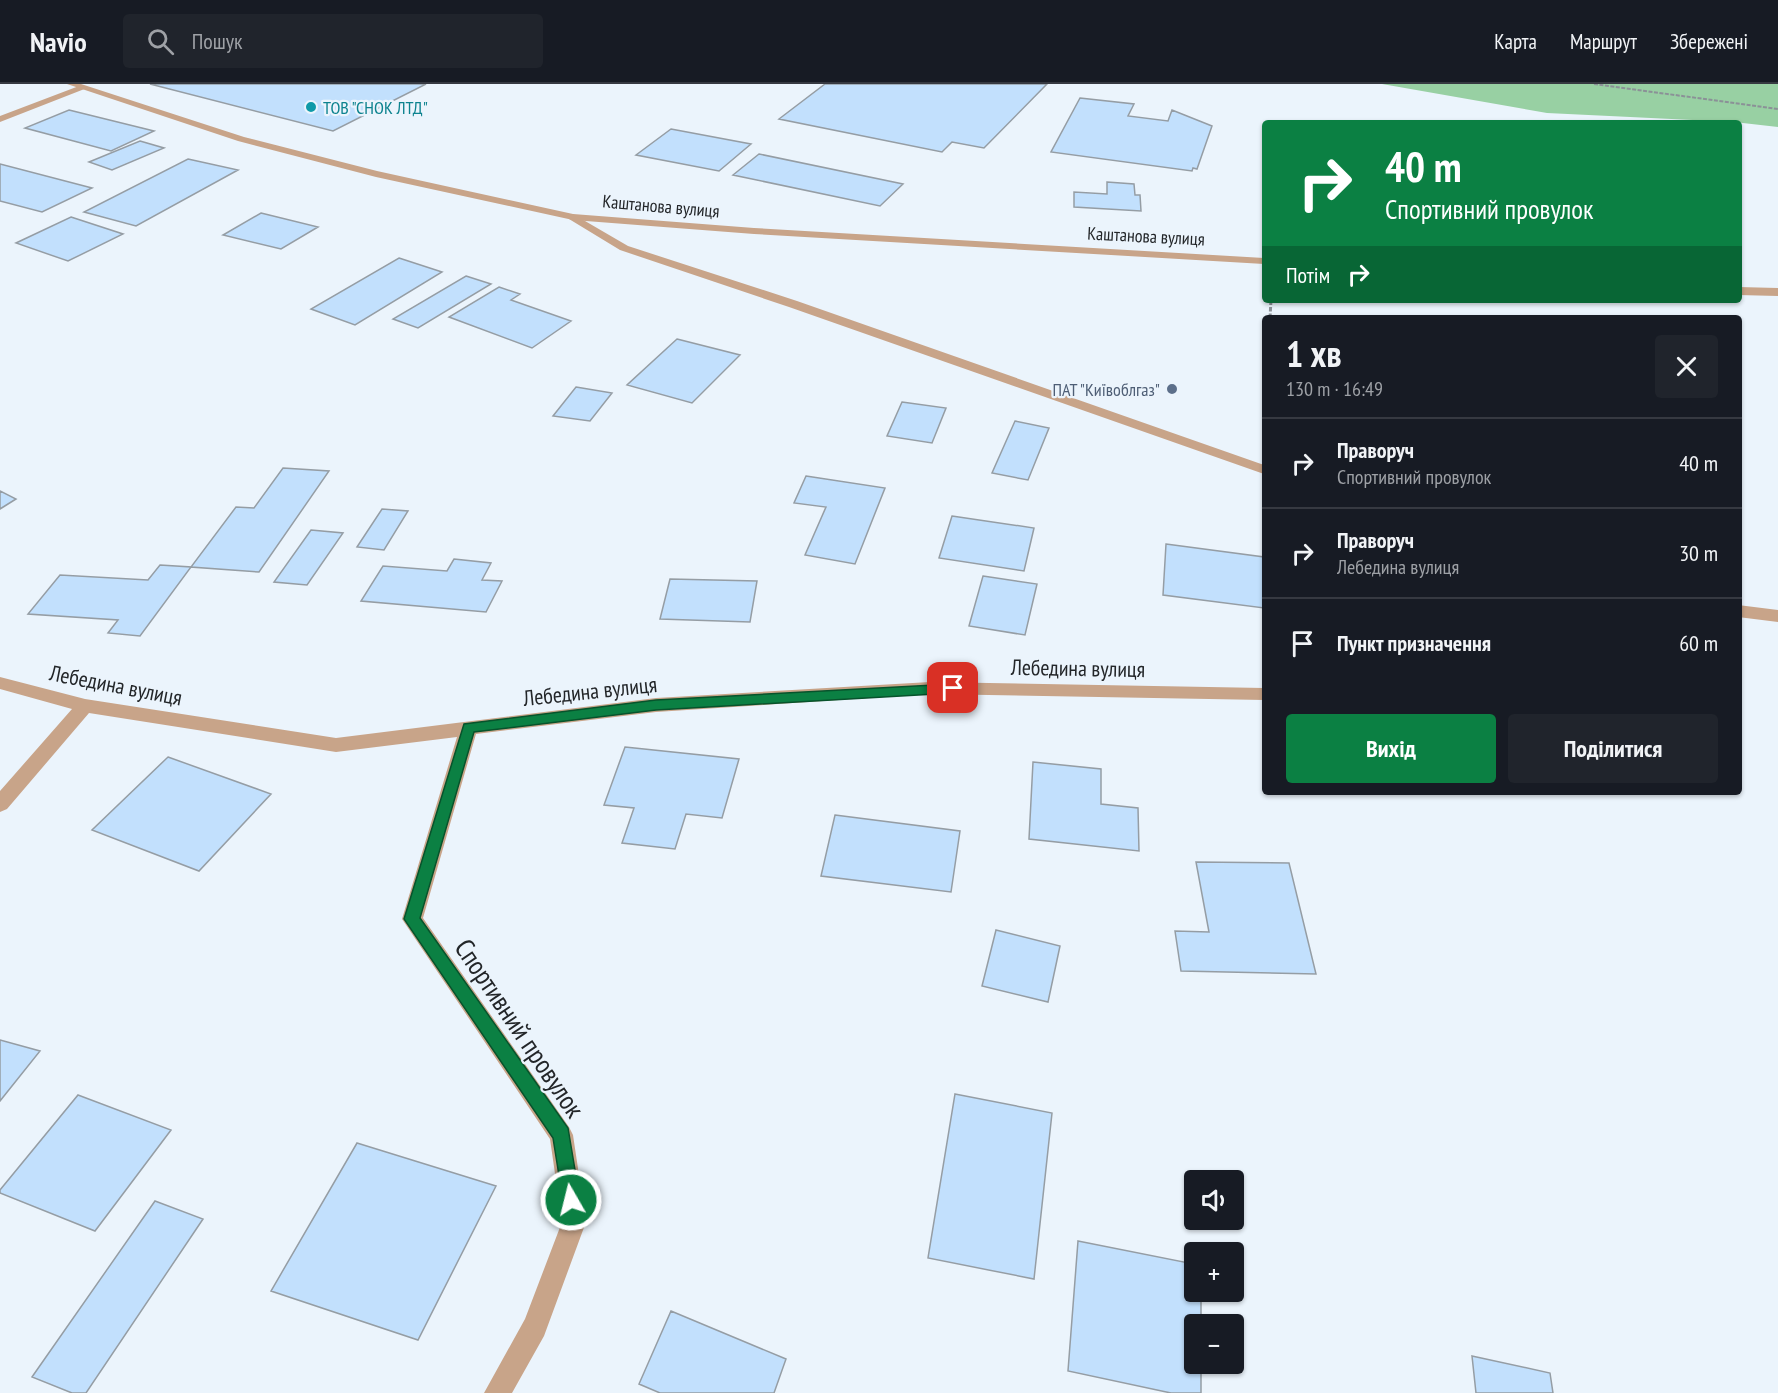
<!DOCTYPE html>
<html lang="uk">
<head>
<meta charset="utf-8">
<style>
	body { margin:0; font-family:"PT Sans Narrow",sans-serif; background:#20242c; color:#f1f3f6; height:100vh; display:flex; flex-direction:column; font-size:22px; white-space:nowrap }
	* { box-sizing:border-box; margin:0 }
	p { font-size:20px; color:#9ea1a6 }
	.icon { flex:none; width:33px; height:33px; fill:none; stroke:currentColor; stroke-width:2; stroke-linecap:round; stroke-linejoin:round }
	.map { position:relative; flex:1; overflow:hidden }
	.drawer { position:absolute; left:1262px; top:231px; width:480px; height:480px; display:flex; flex-direction:column; background:#171b24; border-radius:6px; box-shadow:0 2px 4px #0004 }
	.drawer>* { flex:none }
	.banner { position:absolute; left:1262px; top:36px; width:480px; height:183px; border-radius:6px; box-shadow:0 2px 4px #0004; background:#0b8043; color:#fff; overflow:hidden }
	.tools { position:absolute; left:1184px; top:1086px; display:grid; gap:12px }
	.tools a { display:grid; place-items:center; width:60px; height:60px; border-radius:6px; background:#171b24; box-shadow:0 2px 4px #0004; font-size:30px }
	.pin { position:absolute; display:grid; place-items:center; width:51px; height:51px; color:#fff; margin:-26px; border-radius:12px; box-shadow:0 3px 9px #0006 }
	.me { position:absolute; width:66px; margin:-33px; rotate:352deg; stroke-linejoin:round; filter:drop-shadow(0 0 4px #0008) }
	.turn { display:flex; align-items:center; gap:21px; height:126px; padding:0 24px; font-size:27px }
	.turn .icon { width:78px; height:78px; stroke-width:2.5 }
	.turn b { display:block; font-size:42px; line-height:51px }
	.then { display:flex; align-items:center; height:57px; padding:0 24px; background:#0003; gap:12px; font-size:22px }
	.round { display:grid; place-items:center; flex:none; width:63px; height:63px; border-radius:6px; background:#20242c }
	.overview { display:flex; align-items:center; justify-content:space-between; height:102px; padding:0 24px }
	h1 { font-size:36px; font-weight:700; line-height:45px }
	.button { display:flex; gap:12px; margin-top:auto; padding:12px 24px }
	.button a { flex:1; height:69px; border-radius:6px; background:#0b8043; color:#fff; font-size:24px; font-weight:700; line-height:69px; text-align:center }
	.button a+a { background:#20242c; color:#f1f3f6 }
	ul { padding:0; list-style:none }
	li { display:flex; align-items:center; gap:18px; height:90px; padding:0 24px; border-top:2px solid #363941 }
	li div { flex:1 }
	li b { display:block; font-size:22px }
	li em { font-style:normal }
	header { display:flex; align-items:center; gap:36px; box-sizing:border-box; height:84px; padding:0 30px; background:#171b24; border-bottom:2px solid #363941 }
	header strong { font-size:28px }
	nav { display:flex; gap:33px; margin-inline-start:auto; font-size:21px }
	.search { width:420px; height:54px; background:#20242c; display:flex; align-items:center; gap:15px; box-sizing:border-box; padding:0 21px; border-radius:6px; color:#9ea1a6; font-size:22px }
	.map>svg:first-child { display:block }
	.green { fill:#98d0a3 }
	.building { fill:#c2e0fd; stroke:#959da4; stroke-width:1.5 }
	.lines { fill:none; stroke-linecap:round; stroke-linejoin:round }
	.path-far1 { stroke:#8b9197; stroke-width:2; stroke-dasharray:4 1.5; stroke-linecap:butt }
	.path { stroke:#8b9197; stroke-width:3; stroke-dasharray:4.5 2; stroke-linecap:butt }
	.service { fill:#c8a489; fill-rule:evenodd }
	.minor { fill:#c8a489; fill-rule:evenodd }
	.tertiary { fill:#c8a489; fill-rule:evenodd }
	.route { fill:#0b8043; stroke:#07532c; stroke-width:1.5 }
	.culture-dot { fill:#0f9aa8; stroke:#ebf4fc; stroke-width:2 }
	.service-dot { fill:#5c6f8a; stroke:#ebf4fc; stroke-width:2 }
	.labels { text-anchor:middle; dominant-baseline:central; stroke-width:4.5; stroke-linejoin:round; paint-order:stroke }
	.far-culture-label { font-size:18px; fill:#0d838f; stroke:#ebf4fc; text-anchor:start }
	.far-street-label { font-size:18px; fill:#232629; stroke:#ebf4fc }
	.far-service-label { font-size:18px; fill:#4e5e75; stroke:#ebf4fc; text-anchor:end }
	.street-label { font-size:22px; fill:#232629; stroke:#ebf4fc }
	.near-street-label { font-size:27px; fill:#232629; stroke:#ebf4fc }
</style>
</head>
<body>
<header>
<strong>Navio</strong>
<div class="search"><svg class="icon" aria-label="search" viewBox="0 0 24 24"><circle cx="10" cy="10" r="6"/><path d="M15 15l6 6"/></svg>Пошук</div>
<nav><a>Карта</a><a>Маршрут</a><a>Збережені</a></nav>
</header>
<div class="map">
<svg width="1778" height="1309" viewBox="0 0 1778 1309">
	<rect width="100%" height="100%" fill="#ebf4fc"/>
	<!-- green -->
	<path class="green" d="M 1382,0 L 1778,0 L 1778,43 L 1734,38 L 1547,29 Z"/>
	<!-- building -->
	<path class="building" d="M 150,0 L 426,0 L 333,47 Z
		M 825,0 L 1047,0 L 984,64 L 952,58 L 942,68 L 779,35 Z
		M 1080,14 L 1134,20 L 1128,32 L 1168,37 L 1172,26 L 1212,42 L 1197,85 L 1193,84 L 1192,87 L 1051,68 Z
		M 69,26 L 154,47 L 111,67 L 25,44 Z
		M 671,45 L 751,60 L 719,87 L 636,71 Z
		M 140,57 L 164,64 L 112,86 L 89,78 Z
		M 759,70 L 903,100 L 880,122 L 733,91 Z
		M 188,75 L 238,86 L 136,142 L 84,128 Z
		M 0,80 L 92,104 L 42,128 L 0,117 Z
		M 1107,98 L 1134,100 L 1135,111 L 1140,111 L 1141,127 L 1074,123 L 1074,108 L 1107,110 Z
		M 261,129 L 318,143 L 281,165 L 223,151 Z
		M 71,133 L 123,150 L 68,177 L 16,159 Z
		M 399,174 L 442,188 L 355,241 L 311,225 Z
		M 466,192 L 491,200 L 418,244 L 393,235 Z
		M 499,203 L 520,210 L 511,216 L 571,237 L 532,264 L 449,233 Z
		M 677,255 L 740,271 L 692,319 L 627,301 Z
		M 576,303 L 612,309 L 590,337 L 553,332 Z
		M 902,318 L 946,324 L 932,359 L 887,352 Z
		M 1015,337 L 1049,344 L 1028,396 L 992,389 Z
		M 283,384 L 329,387 L 259,488 L 191,483 L 236,423 L 254,424 Z
		M 806,392 L 885,404 L 855,480 L 805,471 L 826,423 L 794,419 Z
		M 0,407 L 16,415 L 0,425 Z
		M 382,425 L 408,427 L 384,466 L 357,463 Z
		M 952,432 L 1034,444 L 1024,487 L 939,474 Z
		M 311,446 L 343,449 L 307,501 L 274,498 Z
		M 1166,460 L 1264,473 L 1264,524 L 1163,511 Z
		M 454,475 L 491,479 L 482,496 L 502,497 L 486,528 L 361,517 L 383,482 L 447,487 Z
		M 160,481 L 191,483 L 140,552 L 108,549 L 118,536 L 28,530 L 60,491 L 148,496 Z
		M 983,492 L 1037,500 L 1025,551 L 969,542 Z
		M 670,495 L 757,497 L 750,538 L 660,535 Z
		M 625,663 L 739,675 L 722,734 L 686,730 L 675,765 L 622,759 L 634,724 L 604,721 Z
		M 168,673 L 271,710 L 199,787 L 92,746 Z
		M 1033,678 L 1101,685 L 1101,720 L 1138,724 L 1139,767 L 1029,755 Z
		M 835,731 L 960,747 L 951,808 L 821,792 Z
		M 1196,778 L 1289,779 L 1316,890 L 1181,887 L 1175,847 L 1209,848 Z
		M 996,846 L 1060,862 L 1048,918 L 982,902 Z
		M 0,956 L 40,967 L 0,1017 Z
		M 955,1010 L 1052,1029 L 1034,1195 L 928,1174 Z
		M 78,1011 L 171,1046 L 95,1147 L 0,1109 L 0,1106 Z
		M 357,1059 L 496,1102 L 418,1256 L 271,1207 Z
		M 155,1117 L 203,1135 L 86,1309 L 72,1309 L 32,1293 Z
		M 1078,1157 L 1194,1180 L 1194,1208 L 1201,1208 L 1201,1240 L 1194,1240 L 1194,1280 L 1201,1280 L 1201,1309 L 1171,1309 L 1068,1287 Z
		M 671,1227 L 786,1275 L 774,1309 L 660,1309 L 639,1300 Z
		M 1472,1272 L 1550,1289 L 1553,1309 L 1476,1309 Z"/>
	<g class="lines">
		<!-- path-far1 -->
		<path class="path-far1" d="M 1594,0 L 1778,25"/>
		<!-- path -->
		<path class="path" d="M 1270,234 L 1271,216"/>
		<!-- service -->
		<path class="service" d="M 79,2 L 87,4 L 0,38 L 0,32 Z
			M 1738,521 L 1778,526 L 1778,538 L 1738,533 Z"/>
		<!-- minor -->
		<path class="minor" d="M 573,130 L 628,162 L 797,217 L 1264,381 L 1264,390 L 789,223 L 620,166 L 569,135 L 569,131 Z
			M 0,593 L 85,615 L 336,654 L 656,614 L 930,598 L 1264,604 L 1264,616 L 930,610 L 656,628 L 476,650 L 423,834 L 569,1043 L 573,1051 L 586,1138 L 544,1252 L 512,1309 L 484,1309 L 525,1235 L 562,1138 L 550,1055 L 402,835 L 457,653 L 336,668 L 89,629 L 7,725 L 0,728 L 0,707 L 72,625 L 0,605 Z"/>
		<!-- tertiary -->
		<path class="tertiary" d="M 67,0 L 81,0 L 244,53 L 377,87 L 573,130 L 754,144 L 1264,174 L 1264,180 L 754,150 L 573,136 L 376,93 L 238,57 Z
			M 1738,203 L 1778,204 L 1778,212 L 1738,211 Z"/>
	</g>
	<!-- route -->
	<path class="route" d="M 953,600 L 960,604 L 953,609 L 656,626 L 474,648 L 420,834 L 568,1044 L 580,1116 L 577,1123 L 571,1125 L 564,1123 L 553,1054 L 404,835 L 464,640 L 656,616 Z"/>
	<!-- markers -->
	<circle class="culture-dot" cx="311" cy="23" r="6"/>
	<circle class="service-dot" cx="1172" cy="305" r="6"/>
	<g class="labels">
		<!-- far-culture labels -->
		<g class="far-culture-label">
			<text x="323" y="23">ТОВ "СНОК ЛТД"</text>
		</g>
		<!-- far-street labels -->
		<g class="far-street-label">
			<text transform="translate(661 122) rotate(5)">Каштанова вулиця</text>
			<text transform="translate(1146 152) rotate(3)">Каштанова вулиця</text>
		</g>
		<!-- far-service labels -->
		<g class="far-service-label">
			<text x="1160" y="305">ПАТ "Київоблгаз"</text>
		</g>
		<!-- street labels -->
		<g class="street-label">
			<text transform="translate(1078 584) rotate(1)">Лебедина вулиця</text>
			<text transform="translate(116 601) rotate(11)">Лебедина вулиця</text>
			<text transform="translate(590 607) rotate(-6)">Лебедина вулиця</text>
		</g>
		<!-- near-street labels -->
		<g class="near-street-label">
			<text transform="translate(520 944) rotate(56)">Спортивний провулок</text>
		</g>
	</g>
</svg>
<div class="tools">
<a><svg class="icon" aria-label="sound" viewBox="0 0 24 24"><path d="M4 9h4l5-4v14l-5-4H4zM17 9q2 3 0 6"/></svg></a>
<a>+</a>
<a>−</a>
</div>
<div class="pin" style="left:953px;top:604px;background:#d93025"><svg class="icon" aria-label="arrive" viewBox="0 0 24 24"><path d="M6 21V4h12l-3 4 3 4H6"/></svg></div>
<svg class="me" style="left:571px;top:1116px" viewBox="-20 -20 40 40"><circle r="17" fill="#0b8043" stroke="#fff" stroke-width="3"/><path d="M0-11L8 9 0 5-8 9z" fill="#fff"/></svg>
<div class="banner">
<div class="turn"><svg class="icon" aria-label="right" viewBox="0 0 24 24"><path d="M7 20v-9h11M14 6l5 5-5 5"/></svg><div><b>40 m</b>Спортивний провулок</div></div>
<div class="then">Потім<svg class="icon" aria-label="right" viewBox="0 0 24 24"><path d="M7 20v-9h11M14 6l5 5-5 5"/></svg></div>
</div>
<section class="drawer">
<div class="overview"><div><h1>1 хв</h1><p>130 m · 16:49</p></div><a class="round"><svg class="icon" aria-label="close" viewBox="0 0 24 24"><path d="M6 6l12 12M18 6L6 18"/></svg></a></div>
<ul>
<li><svg class="icon" aria-label="right" viewBox="0 0 24 24"><path d="M7 20v-9h11M14 6l5 5-5 5"/></svg><div><b>Праворуч</b><p>Спортивний провулок</p></div><em>40 m</em></li>
<li><svg class="icon" aria-label="right" viewBox="0 0 24 24"><path d="M7 20v-9h11M14 6l5 5-5 5"/></svg><div><b>Праворуч</b><p>Лебедина вулиця</p></div><em>30 m</em></li>
<li><svg class="icon" aria-label="arrive" viewBox="0 0 24 24"><path d="M6 21V4h12l-3 4 3 4H6"/></svg><div><b>Пункт призначення</b></div><em>60 m</em></li>
</ul>
<div class="button"><a>Вихід</a><a>Поділитися</a></div>
</section>
</div>
</body>
</html>
